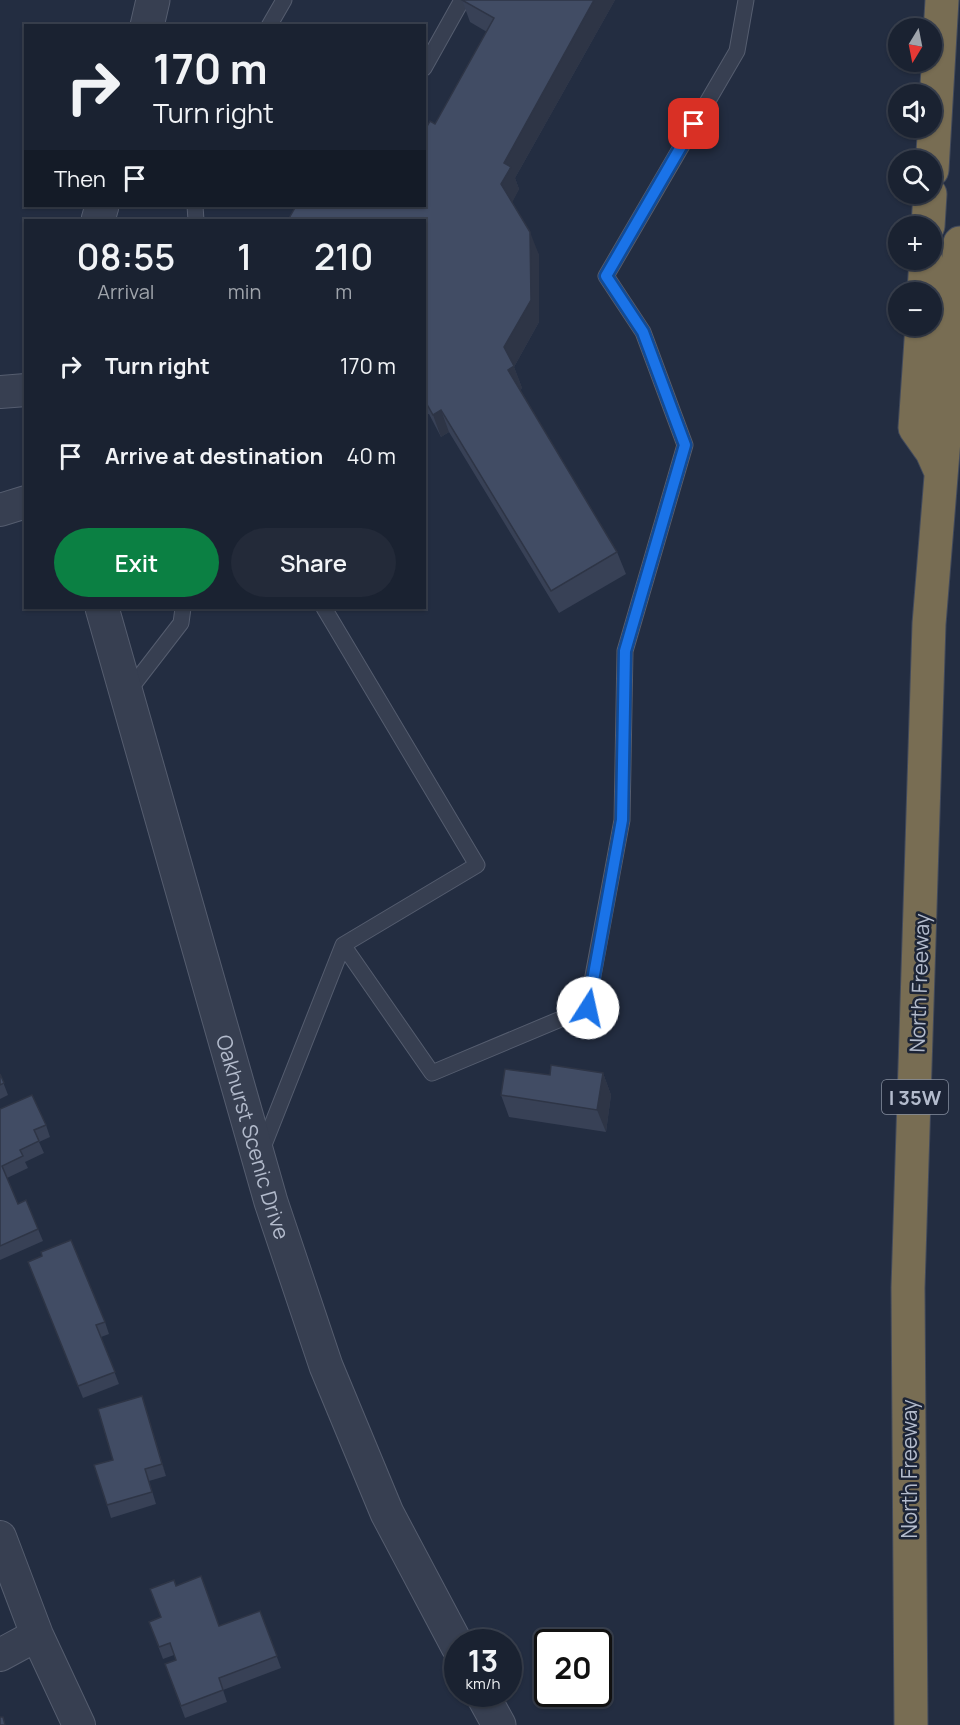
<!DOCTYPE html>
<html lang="en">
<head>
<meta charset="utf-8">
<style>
	body { margin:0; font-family:Manrope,sans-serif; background:#232a39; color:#f1f3f6; height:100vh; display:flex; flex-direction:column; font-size:22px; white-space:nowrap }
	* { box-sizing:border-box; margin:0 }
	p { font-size:20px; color:#9fa4ab }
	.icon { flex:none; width:33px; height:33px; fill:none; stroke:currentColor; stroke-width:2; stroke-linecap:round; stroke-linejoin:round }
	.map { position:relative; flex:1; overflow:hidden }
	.sheet { position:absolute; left:24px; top:219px; width:402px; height:390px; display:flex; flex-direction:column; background:#1a2231; border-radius:0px; box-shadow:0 2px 4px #0004,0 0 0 2px #383f4d }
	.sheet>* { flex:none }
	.hud { position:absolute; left:24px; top:24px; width:402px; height:183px; border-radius:0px; box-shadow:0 2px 4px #0004,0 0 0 2px #383f4d; background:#1a2231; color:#f1f3f6; overflow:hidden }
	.needle { width:39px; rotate:190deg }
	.tools { position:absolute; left:888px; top:18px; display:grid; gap:12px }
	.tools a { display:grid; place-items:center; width:54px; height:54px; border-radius:50%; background:#1a2231; box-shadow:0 2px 4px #0004,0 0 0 2px #383f4d; font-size:30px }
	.speed { position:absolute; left:444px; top:1629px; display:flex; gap:12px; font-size:30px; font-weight:700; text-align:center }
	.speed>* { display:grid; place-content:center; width:78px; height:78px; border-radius:50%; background:#1a2231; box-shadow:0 2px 4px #0004,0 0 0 2px #383f4d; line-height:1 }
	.speed small { font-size:15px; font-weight:400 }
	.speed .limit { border:3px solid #111; border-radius:9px; background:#fff; color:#111 }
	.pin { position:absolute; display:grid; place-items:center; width:51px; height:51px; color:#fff; margin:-26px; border-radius:12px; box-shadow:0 3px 9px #0006 }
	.me { position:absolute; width:66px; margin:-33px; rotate:10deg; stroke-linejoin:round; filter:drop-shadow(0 0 4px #0008) }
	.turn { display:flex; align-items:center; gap:21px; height:126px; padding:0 30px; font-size:27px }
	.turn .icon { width:78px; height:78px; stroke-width:2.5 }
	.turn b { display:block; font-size:42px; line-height:51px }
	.then { display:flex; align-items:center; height:57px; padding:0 30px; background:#0003; gap:12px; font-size:22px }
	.eta { display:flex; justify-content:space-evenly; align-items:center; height:102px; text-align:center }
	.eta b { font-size:36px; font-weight:600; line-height:42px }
	.button { display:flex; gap:12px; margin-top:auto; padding:12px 30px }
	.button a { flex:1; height:69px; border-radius:36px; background:#0b8043; color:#fff; font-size:24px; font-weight:600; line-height:69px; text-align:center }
	.button a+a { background:#232a39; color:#f1f3f6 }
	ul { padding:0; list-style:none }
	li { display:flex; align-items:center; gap:18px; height:90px; padding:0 30px }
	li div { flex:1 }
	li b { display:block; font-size:22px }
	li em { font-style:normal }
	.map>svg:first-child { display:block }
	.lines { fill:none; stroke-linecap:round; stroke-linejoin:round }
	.service-casing { stroke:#555d6f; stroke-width:17 }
	.minor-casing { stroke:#555d6f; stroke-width:34 }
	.tertiary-casing { stroke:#555d6f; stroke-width:35 }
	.motorway-casing { stroke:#424a5c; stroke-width:35 }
	.service { stroke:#373f51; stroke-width:15 }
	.minor { stroke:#373f51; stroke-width:32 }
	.tertiary { stroke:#373f51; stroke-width:33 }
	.motorway { stroke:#786d53; stroke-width:33 }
	.wall { fill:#384156 }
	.shaded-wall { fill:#2e3546 }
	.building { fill:#414c64; stroke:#2e3546; stroke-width:1.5 }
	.route-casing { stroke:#114b97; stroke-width:15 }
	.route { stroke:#1a73e8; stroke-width:10 }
	.labels { text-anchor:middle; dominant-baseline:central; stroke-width:5; stroke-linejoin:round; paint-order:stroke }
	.shield { fill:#1c2436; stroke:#868e9f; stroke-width:1.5 }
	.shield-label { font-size:20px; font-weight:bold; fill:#b3bbcc }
	.street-label { font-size:21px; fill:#b3bbcc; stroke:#1c2436 }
</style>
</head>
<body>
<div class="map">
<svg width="960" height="1725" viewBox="0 0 960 1725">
	<rect width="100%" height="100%" fill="#232d41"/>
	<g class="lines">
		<defs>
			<path id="service" d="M 269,26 L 284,0
				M 424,68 L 462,0
				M 195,206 L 196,220
				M 127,693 L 181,623 L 183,608
				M 343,945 L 432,1073 L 587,1008 L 622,820 L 625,651 L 685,445 L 643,332 L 606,276 L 737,51 L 746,0
				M 262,1150 L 343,945 L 477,865 L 324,608"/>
			<path id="minor" d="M 0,392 L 26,390
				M 0,510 L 26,502
				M 0,1537 L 37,1635 L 79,1725
				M 0,1655 L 37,1635"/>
			<g id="tertiary">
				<path d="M 147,26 L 153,0"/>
				<path d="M 98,220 L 102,206"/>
				<path id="s1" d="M 102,608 L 271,1202 L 326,1366 L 387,1513 L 458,1647"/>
				<path d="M 482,1694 L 499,1725"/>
			</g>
			<path id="motorway" d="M 932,170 L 942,0
				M 928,226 L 930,194
				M 924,292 L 926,260
				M 922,326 L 915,428 L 932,452 L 940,470
				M 911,1725 L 908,1288 L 929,624 L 960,243"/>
		</defs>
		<!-- service casing -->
		<use href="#service" class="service-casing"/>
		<!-- minor casing -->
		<use href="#minor" class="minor-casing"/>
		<!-- tertiary casing -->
		<use href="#tertiary" class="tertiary-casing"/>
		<!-- motorway casing -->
		<use href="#motorway" class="motorway-casing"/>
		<!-- service -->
		<use href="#service" class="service"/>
		<!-- minor -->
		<use href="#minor" class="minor"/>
		<!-- tertiary -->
		<use href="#tertiary" class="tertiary"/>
		<!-- motorway -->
		<use href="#motorway" class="motorway"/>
	</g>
	<!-- wall -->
	<path class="wall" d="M 462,0 L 615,0 L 515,178 L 519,189 L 512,202 L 539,255 L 539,322 L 514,367 L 522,388 L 520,390 L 617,552 L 626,574 L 559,613 L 449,432 L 441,437 L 429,414 L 424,414 L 424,206 L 435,124 L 487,32 L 470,22 Z
		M 603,1073 L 611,1095 L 606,1132 L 509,1117 L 501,1095 L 550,1075 Z
		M 0,1074 L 8,1095 L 0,1099 Z
		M 0,1109 L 46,1125 L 50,1137 L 39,1142 L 44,1153 L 25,1162 L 28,1168 L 7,1178 L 18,1204 L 38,1229 L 43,1241 L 0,1260 Z
		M 28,1262 L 105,1322 L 109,1334 L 101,1337 L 119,1384 L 83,1398 Z
		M 142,1396 L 166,1476 L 149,1481 L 156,1504 L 111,1518 L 107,1505 L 113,1460 Z
		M 176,1586 L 219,1626 L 260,1611 L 281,1668 L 223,1690 L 227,1702 L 185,1718 L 165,1664 L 176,1660 L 174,1655 L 163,1659 L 149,1622 L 161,1617 Z"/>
	<!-- shaded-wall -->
	<path class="shaded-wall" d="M 594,0 L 615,0 L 515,178 L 519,189 L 510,207 L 501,184 L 504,163 Z
		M 530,232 L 539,255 L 539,322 L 514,367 L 522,388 L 516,393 L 508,370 L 504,347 Z
		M 441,410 L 449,432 L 441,437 L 433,415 Z
		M 603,1073 L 611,1095 L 606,1132 L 597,1110 Z
		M 142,1396 L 146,1408 L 166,1476 L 162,1464 Z"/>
	<!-- building -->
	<path class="building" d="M 462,0 L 594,0 L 504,163 L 511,167 L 501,184 L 530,232 L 531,300 L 504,347 L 514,366 L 508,370 L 617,552 L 551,591 L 441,410 L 433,415 L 424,399 L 424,220 L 288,220 L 296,206 L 424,206 L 424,132 L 430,121 L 435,124 L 494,18 Z
		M 551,1065 L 603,1073 L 597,1110 L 501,1095 L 505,1069 L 550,1075 Z
		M 0,1074 L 4,1083 L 0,1085 Z
		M 32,1095 L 46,1125 L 34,1130 L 39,1141 L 20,1150 L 23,1156 L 2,1166 L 18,1204 L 26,1200 L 38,1229 L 0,1246 L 0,1109 Z
		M 71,1240 L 105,1322 L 96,1325 L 115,1372 L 78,1386 L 28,1262 L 42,1256 L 41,1252 Z
		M 142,1396 L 162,1464 L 145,1469 L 152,1492 L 107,1505 L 94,1465 L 113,1460 L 98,1409 Z
		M 201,1576 L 219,1626 L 260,1611 L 277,1656 L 219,1678 L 223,1690 L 181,1706 L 165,1664 L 176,1660 L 170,1643 L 159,1647 L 149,1622 L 161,1617 L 150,1589 L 174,1580 L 176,1586 Z
		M 0,1717 L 3,1717 L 5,1725 L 0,1725 Z"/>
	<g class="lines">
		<defs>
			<path id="route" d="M 588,1008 L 622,820 L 625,651 L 685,445 L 643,332 L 606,276 L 694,124"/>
		</defs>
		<!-- route casing -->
		<use href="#route" class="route-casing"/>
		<!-- route -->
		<use href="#route" class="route"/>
	</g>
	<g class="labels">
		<!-- shield labels -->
		<rect class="shield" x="882" y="1080" width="66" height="34" rx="4.5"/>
		<g class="shield-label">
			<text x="915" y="1097">I 35W</text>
		</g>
		<!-- street labels -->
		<g class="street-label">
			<text transform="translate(919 983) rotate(-88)">North Freeway</text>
			<text stroke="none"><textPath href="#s1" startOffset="550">Oakhurst Scenic Drive</textPath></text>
			<text transform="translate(909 1469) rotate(-90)">North Freeway</text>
		</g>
	</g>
</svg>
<div class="tools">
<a><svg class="needle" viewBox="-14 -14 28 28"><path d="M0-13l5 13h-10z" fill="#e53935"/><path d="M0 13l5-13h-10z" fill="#9fa4ab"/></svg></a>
<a><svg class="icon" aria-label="sound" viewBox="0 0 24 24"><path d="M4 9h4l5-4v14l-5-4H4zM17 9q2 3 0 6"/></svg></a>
<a><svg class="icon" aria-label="search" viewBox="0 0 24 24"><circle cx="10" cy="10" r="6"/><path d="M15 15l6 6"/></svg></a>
<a>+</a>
<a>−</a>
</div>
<div class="speed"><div>13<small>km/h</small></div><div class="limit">20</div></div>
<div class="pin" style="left:694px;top:124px;background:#d93025"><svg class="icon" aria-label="arrive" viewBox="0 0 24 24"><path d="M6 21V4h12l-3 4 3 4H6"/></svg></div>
<svg class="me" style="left:588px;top:1008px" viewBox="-20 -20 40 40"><circle r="19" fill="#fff"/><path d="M0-13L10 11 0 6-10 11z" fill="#1a73e8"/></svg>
<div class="hud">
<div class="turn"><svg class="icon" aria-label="right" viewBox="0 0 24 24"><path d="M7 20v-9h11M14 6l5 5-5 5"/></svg><div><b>170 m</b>Turn right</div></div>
<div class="then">Then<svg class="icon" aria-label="arrive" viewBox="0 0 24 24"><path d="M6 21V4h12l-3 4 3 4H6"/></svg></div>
</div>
<section class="sheet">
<div class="eta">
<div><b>08:55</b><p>Arrival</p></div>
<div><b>1</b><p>min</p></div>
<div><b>210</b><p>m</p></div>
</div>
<ul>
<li><svg class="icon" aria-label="right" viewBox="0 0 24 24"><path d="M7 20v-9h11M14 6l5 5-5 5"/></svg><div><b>Turn right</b></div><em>170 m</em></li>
<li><svg class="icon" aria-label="arrive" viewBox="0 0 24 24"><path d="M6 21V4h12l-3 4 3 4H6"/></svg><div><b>Arrive at destination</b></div><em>40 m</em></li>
</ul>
<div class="button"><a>Exit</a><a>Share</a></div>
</section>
</div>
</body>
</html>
